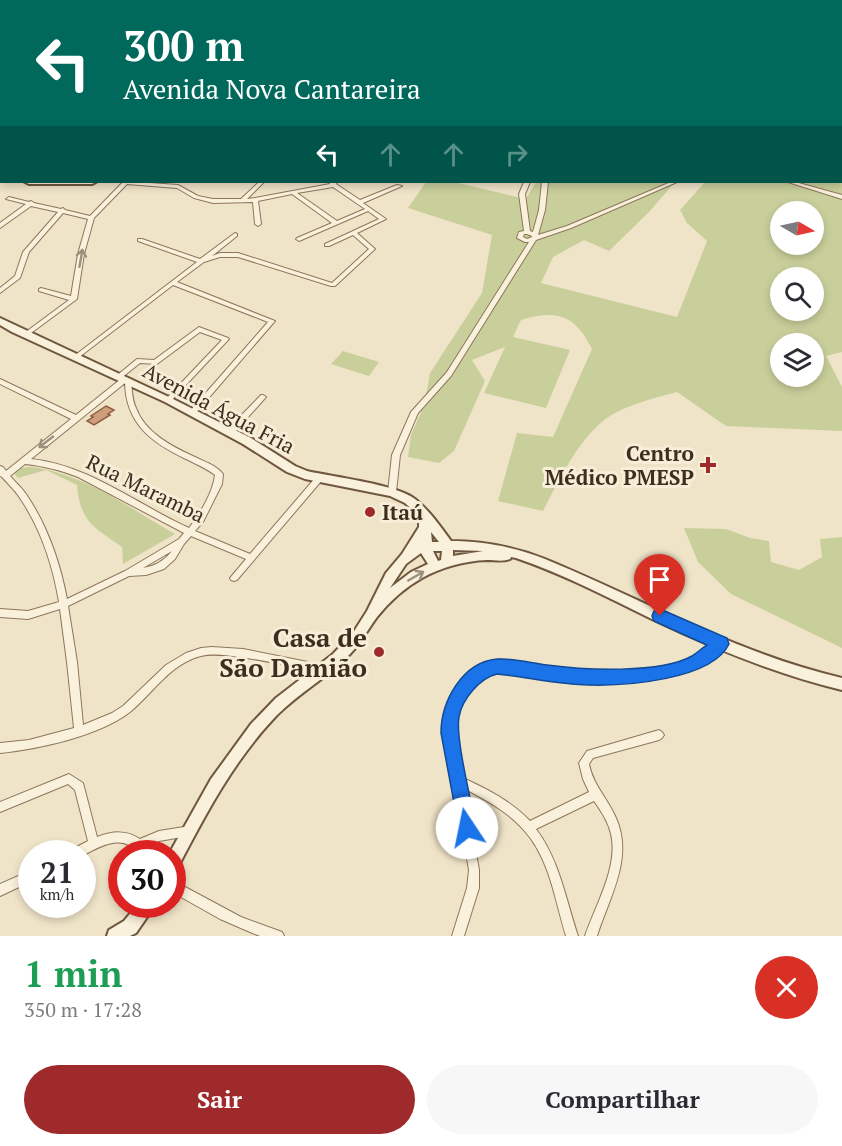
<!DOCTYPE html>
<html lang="pt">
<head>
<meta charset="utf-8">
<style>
	body { margin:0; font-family:"PT Serif",serif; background:#f7f7f7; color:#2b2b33; height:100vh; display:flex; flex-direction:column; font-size:22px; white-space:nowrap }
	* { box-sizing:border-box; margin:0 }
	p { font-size:20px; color:#7c7c81 }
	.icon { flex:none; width:33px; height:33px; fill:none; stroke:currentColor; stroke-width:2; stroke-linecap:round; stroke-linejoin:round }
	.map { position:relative; height:936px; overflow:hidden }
	.sheet { display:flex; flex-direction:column; background:#fff; flex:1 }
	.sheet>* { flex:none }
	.hud { position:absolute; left:0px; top:0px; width:843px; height:183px; box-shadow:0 3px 9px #0003; background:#00695c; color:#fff; overflow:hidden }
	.needle { width:39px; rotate:99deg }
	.controls { position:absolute; left:770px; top:201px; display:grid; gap:12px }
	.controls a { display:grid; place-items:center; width:54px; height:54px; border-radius:50%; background:#fff; box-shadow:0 3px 9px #0003; font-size:30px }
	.speed { position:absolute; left:18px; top:840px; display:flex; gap:12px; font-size:30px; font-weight:700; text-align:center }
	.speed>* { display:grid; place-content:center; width:78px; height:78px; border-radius:50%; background:#fff; box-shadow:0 3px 9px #0003; line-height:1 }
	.speed small { font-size:15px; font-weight:400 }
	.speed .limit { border:9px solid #d22; background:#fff; color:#111 }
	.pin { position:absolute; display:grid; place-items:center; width:51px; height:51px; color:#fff; margin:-62px -26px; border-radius:50% 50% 50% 0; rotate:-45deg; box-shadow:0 0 6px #0007 }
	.pin .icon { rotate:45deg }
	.me { position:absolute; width:66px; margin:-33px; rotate:349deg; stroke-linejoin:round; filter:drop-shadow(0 0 4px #0008) }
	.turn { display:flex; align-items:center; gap:21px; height:126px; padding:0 24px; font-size:27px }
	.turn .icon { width:78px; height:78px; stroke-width:2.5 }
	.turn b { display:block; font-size:42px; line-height:51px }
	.lanes { display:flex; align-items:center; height:57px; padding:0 24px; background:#0003; justify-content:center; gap:30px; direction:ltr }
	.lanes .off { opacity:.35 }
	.round { display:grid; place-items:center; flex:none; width:63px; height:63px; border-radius:32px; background:#f7f7f7 }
	.head { display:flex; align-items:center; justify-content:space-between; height:102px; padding:0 24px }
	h1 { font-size:36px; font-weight:800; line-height:45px; color:#1e9e55 }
	.button { display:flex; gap:12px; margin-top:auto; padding:12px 24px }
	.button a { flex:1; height:69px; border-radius:36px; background:#9e2a2b; color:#fff; font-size:24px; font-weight:800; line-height:69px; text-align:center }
	.button a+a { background:#f7f7f7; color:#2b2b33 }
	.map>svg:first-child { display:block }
	.green { fill:#c9cf9b; fill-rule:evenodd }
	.building { fill:#cf9f7d; stroke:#8d5f41; stroke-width:1.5 }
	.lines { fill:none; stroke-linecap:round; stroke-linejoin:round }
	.street-casing { stroke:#8d765c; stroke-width:2 }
	.secondary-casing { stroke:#6f573f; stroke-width:4 }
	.street { fill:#faf1dc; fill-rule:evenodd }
	.secondary { fill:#faf1dc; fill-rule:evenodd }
	.oneway { stroke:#9c907e }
	.route { fill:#1a73e8; stroke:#114b97; stroke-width:1.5 }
	.poi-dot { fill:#9e2a2b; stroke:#f7eed8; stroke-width:2 }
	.labels { text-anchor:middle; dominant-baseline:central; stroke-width:6; stroke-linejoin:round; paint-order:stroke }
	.street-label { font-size:21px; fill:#3d2e20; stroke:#f7eed8 }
	.poi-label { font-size:21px; font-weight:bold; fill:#3d2e20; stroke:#f7eed8; text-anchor:end }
	.near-poi-label { font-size:26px; font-weight:bold; fill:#3d2e20; stroke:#f7eed8; text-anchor:end }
</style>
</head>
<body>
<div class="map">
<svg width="842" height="936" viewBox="0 0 842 936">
	<rect width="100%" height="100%" fill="#f0e4c8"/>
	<!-- green -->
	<path class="green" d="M 842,147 L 842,352 L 826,356 L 842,387 L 842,431 L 726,426 L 677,392 C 655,398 621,406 603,421 C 575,445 560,479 543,511 L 498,501 L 517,433 L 553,437 L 592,349 C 575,315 557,309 521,320 L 513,337 L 570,350 L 546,408 L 484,393 L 505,347 L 472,360 L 485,381 L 454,451 L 439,463 L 408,457 L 411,435 L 424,405 L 430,373 L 482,293 L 492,235 L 408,208 L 426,182 L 454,182 L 526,199 L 536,182 L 675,182 L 649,212 L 609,251 L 584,240 L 553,257 L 541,283 L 677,317 L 707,241 L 687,223 L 680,210 L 705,182 L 842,182 ZM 780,212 L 813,212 L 813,244 L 780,244 ZM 780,278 L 813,278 L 813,310 L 780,310 ZM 780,344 L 813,344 L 813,376 L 780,376 Z
		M 343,351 L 379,362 L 369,376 L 331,364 Z
		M 30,467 C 82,472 131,509 175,534 L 123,564 L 122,547 C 94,527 80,522 77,485 L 46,470 L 18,478 L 13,472 L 19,468 Z
		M 684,528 L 726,529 L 750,538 L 769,541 L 771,562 L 799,570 L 822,557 L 820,539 L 842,537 L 842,648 L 731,594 L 698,562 Z"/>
	<!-- building -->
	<path class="building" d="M 106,406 L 114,410 L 108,414 L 110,415 L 94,425 L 87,421 L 93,417 L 91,416 Z"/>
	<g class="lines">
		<defs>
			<path id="street" d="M 92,0 L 97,0 L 95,2 L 90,2 Z
				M 111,0 L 149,0 L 147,1 L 110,2 Z
				M 237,0 L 243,0 L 240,2 L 234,2 Z
				M 249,0 L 253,0 L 253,2 L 249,2 Z
				M 281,0 L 285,0 L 283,2 L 279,2 Z
				M 337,0 L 344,2 L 339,2 Z
				M 392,0 L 401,2 L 395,2 Z
				M 448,0 L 452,0 L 450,2 L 446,2 Z
				M 596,0 L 600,0 L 601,2 L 597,2 Z
				M 658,0 L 662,0 L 663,2 L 659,2 Z
				M 693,0 L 697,0 L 698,2 L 694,2 Z
				M 823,0 L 827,0 L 825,2 L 821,2 Z
				M 0,2 L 2,2 L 2,4 L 0,4 Z
				M 0,21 L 2,21 L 2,23 L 0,23 Z
				M 0,78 L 2,78 L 2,81 L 0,81 Z
				M 122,182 L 135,182 L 178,185 L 198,196 L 213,199 L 241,199 L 259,182 L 264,182 L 247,199 L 255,198 L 330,184 L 328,182 L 337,182 L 336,184 L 360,200 L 397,185 L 402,186 L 363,203 L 386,219 L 357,233 L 375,249 L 335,286 L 331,286 L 238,257 L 220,257 L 204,262 L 177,282 L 275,321 L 194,415 L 190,415 L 188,413 L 190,411 L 268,322 L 173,285 L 78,358 L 74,358 L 73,357 L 74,356 L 197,262 L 138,241 L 138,239 L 142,239 L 200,259 L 235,233 L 237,234 L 237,236 L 212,256 L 220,253 L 238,253 L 332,283 L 369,249 L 353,235 L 329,246 L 325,246 L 325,244 L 379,219 L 368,211 L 299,241 L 296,239 L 297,238 L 332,223 L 292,194 L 258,201 L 261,224 L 258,226 L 255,224 L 253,202 L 213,203 L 194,198 L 177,188 L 127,184 L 94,218 L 84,254 L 77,299 L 27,336 L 23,336 L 23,334 L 69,300 L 39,291 L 39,289 L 41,288 L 71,296 L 78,254 L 88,219 L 63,213 L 29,252 L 20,278 L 0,293 L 0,288 L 15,276 L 23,252 L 58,212 L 31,206 L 0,228 L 0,223 L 26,204 L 6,199 L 9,197 L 29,202 L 31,201 L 34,203 L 61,209 L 63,208 L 65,210 L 90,216 L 122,183 ZM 333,187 L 365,209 L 337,221 L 297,193 Z
				M 524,182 L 530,182 L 525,194 L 530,231 L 533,232 L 539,210 L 542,182 L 548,182 L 545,210 L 538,235 L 567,226 L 671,182 L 677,182 L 571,228 L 536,240 L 451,376 L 418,413 L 400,455 L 396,492 L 395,494 L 389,494 L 388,492 L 392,455 L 411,412 L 447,372 L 529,242 L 525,242 L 517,238 L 519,232 L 524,231 L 519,194 ZM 524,234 L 527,234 L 532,236 L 532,237 L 527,239 L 523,237 Z
				M 788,182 L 795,182 L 842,195 L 842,199 Z
				M 199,327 L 228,338 L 229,339 L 170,402 L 166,402 L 165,400 L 222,340 L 200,332 L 157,364 L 140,363 L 120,379 L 118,379 L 115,377 L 137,359 L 154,360 Z
				M 122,378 L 128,379 L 131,381 C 132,390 132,400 136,408 C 145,433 173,447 195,457 C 205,462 216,465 223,474 L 222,484 L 203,522 L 195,531 L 250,554 L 316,477 L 319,476 L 323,479 L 237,580 L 234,581 L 231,580 L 230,578 L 246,559 L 191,536 L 184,544 L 175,559 L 164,569 L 146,575 L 129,576 L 68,606 L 77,662 L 83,725 L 112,713 L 123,706 L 166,665 L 186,653 L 201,648 L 212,647 L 243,649 L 323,665 L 326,666 L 328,669 L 326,672 L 323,673 C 295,667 266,660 238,657 C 226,655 213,653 201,656 C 171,663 152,694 130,712 C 99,736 39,749 0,753 L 0,743 L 29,740 L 74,728 L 67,662 L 60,609 L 28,619 L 0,617 L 0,609 L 28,611 L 59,602 C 53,566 41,529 20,498 C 15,490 8,484 2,477 L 0,476 L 0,466 L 3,467 L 6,471 L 71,419 L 0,384 L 0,379 L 76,415 ZM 125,383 C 126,424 152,443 186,459 C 196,464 206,468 215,475 C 213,492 200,514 189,528 C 136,504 89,465 31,459 ZM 25,464 C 44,466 60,470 78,477 L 184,533 L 179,539 L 125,571 L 67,599 C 60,562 47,525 26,494 C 21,487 15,482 10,476 ZM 172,551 C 164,561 155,566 143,568 Z
				M 261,395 L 263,395 L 266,397 L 233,434 L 227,434 L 226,432 L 227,430 Z
				M 721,640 L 724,641 L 725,644 L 724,647 C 718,651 712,657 706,660 C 659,686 604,684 553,676 C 532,673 506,665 485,674 C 466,682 454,713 455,733 C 456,748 460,763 463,778 C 487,789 511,801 530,821 L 589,792 L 583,779 L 579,763 L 587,751 L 659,730 L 662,732 L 664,735 L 662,738 L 659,740 L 593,758 L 589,764 C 593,785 608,799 616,818 C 634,858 609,898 597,936 L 585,936 C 595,906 619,866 611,834 C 608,821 601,811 594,801 L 536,829 C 559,859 566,900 578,936 L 566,936 C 556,904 551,867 531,839 C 515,816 490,802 465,789 L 479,870 L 479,888 L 464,936 L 452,936 L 467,888 L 469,870 L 445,733 C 446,717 450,703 458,689 C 482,648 529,665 567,670 C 592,673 616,674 641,672 C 662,670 684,664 702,653 C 709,649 714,643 721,640 Z
				M 69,774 L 83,783 L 97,837 C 113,831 126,830 140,839 L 159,831 L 190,826 L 194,827 L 195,831 L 194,835 L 159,841 L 148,846 L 152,854 L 140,854 C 123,833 102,845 82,856 L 82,854 L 70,854 L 71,850 L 88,841 L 75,790 L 68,784 L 0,812 L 0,802 Z
				M 32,870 L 32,881 L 0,896 L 0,884 Z
				M 172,880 L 241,917 L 282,932 L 284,936 L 260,936 L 250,932 L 220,919 L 172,892 Z"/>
			<path id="secondary" d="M 69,0 L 75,0 L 69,2 Z
				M 539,0 L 545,0 L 538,2 Z
				M 611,0 L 619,0 L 608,2 Z
				M 2,40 L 2,44 L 0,45 L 0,41 Z
				M 0,167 L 2,167 L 2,172 L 0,172 Z
				M 25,182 L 96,182 L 92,184 L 29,184 Z
				M 0,318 L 171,398 L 251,438 L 295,466 L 307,471 C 333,477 395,484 415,499 C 429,510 440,526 451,541 C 484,541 514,547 545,559 C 645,600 735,653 842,678 L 842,690 C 776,674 715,649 654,620 C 609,598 563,574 516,558 L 511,557 L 510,559 C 503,562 495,560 487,560 C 464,561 442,567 422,578 C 404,588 389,602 377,617 C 368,629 361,643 350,654 C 328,677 299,693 276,716 C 234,760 205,815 177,869 L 172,871 L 172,854 L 169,854 L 211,779 L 251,724 L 276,698 L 333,654 L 353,633 L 367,611 L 386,573 L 402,554 L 419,527 L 419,516 L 405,503 L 390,496 L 305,479 L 287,472 L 243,444 L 165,402 L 12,332 L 0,325 ZM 431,532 L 439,542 L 432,542 ZM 453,550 L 483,551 L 453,556 ZM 433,551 L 442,551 L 441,560 L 438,561 ZM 421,553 L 428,564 L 411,572 L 390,588 L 406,564 Z
				M 138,904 L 156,904 L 136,933 L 130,936 L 107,936 L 109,930 L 124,921 Z"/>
		</defs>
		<!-- street casing -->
		<use href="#street" class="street-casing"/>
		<!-- secondary casing -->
		<use href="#secondary" class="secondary-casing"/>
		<!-- street -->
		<use href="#street" class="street"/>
		<!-- secondary -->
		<use href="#secondary" class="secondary"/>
	</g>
	<!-- one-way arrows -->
	<defs><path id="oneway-shaft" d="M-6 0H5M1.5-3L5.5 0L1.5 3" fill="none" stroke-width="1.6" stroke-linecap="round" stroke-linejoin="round" transform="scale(1.5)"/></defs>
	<g class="oneway">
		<use href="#oneway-shaft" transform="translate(81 258) rotate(-80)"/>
		<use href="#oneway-shaft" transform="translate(46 442) rotate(142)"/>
		<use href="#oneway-shaft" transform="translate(416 576) rotate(-30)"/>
	</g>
	<!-- route -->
	<path class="route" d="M 660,609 L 727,638 L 729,644 C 712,680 625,686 589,685 C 559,685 527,677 497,674 C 480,678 462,699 459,717 C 455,738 472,803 476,828 L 473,835 L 467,837 L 460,835 L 441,733 C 441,702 462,662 497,659 C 512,658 531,663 547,665 C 584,670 660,674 692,656 C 697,653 702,648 707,645 L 654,621 L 652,616 L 654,611 Z"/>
	<!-- markers -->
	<g class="poi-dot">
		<path d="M705 456h6v6h6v6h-6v6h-6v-6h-6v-6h6z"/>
		<circle cx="370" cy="512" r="6"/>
		<circle cx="379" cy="652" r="6"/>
	</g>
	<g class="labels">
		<!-- street labels -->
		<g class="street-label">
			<text transform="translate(219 408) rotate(28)">Avenida Água Fria</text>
			<text transform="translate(146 488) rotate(26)">Rua Maramba</text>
		</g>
		<!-- poi labels -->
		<g class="poi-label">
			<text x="694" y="453">Centro<tspan x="694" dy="24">Médico PMESP</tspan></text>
			<text x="382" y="512" text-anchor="start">Itaú</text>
		</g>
		<!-- near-poi labels -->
		<g class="near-poi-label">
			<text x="367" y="637">Casa de<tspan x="367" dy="30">São Damião</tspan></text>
		</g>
	</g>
</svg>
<div class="controls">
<a><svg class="needle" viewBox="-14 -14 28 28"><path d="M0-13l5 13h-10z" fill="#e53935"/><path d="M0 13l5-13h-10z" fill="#7c7c81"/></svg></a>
<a><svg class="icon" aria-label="search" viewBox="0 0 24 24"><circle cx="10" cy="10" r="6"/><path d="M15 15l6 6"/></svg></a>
<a><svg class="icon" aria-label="layers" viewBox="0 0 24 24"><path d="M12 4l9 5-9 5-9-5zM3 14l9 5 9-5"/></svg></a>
</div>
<div class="speed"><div>21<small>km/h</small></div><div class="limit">30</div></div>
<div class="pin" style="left:660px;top:616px;background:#d93025"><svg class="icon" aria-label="arrive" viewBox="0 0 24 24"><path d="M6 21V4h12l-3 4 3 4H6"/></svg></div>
<svg class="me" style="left:467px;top:828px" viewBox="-20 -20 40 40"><circle r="19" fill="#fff"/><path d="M0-13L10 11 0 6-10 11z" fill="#1a73e8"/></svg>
<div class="hud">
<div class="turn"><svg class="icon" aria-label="left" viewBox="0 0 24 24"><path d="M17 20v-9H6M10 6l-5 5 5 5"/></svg><div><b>300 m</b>Avenida Nova Cantareira</div></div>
<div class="lanes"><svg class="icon" aria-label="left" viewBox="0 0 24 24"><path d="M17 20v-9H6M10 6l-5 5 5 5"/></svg><svg class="icon off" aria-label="ahead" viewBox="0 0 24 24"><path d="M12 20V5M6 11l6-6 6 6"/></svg><svg class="icon off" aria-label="ahead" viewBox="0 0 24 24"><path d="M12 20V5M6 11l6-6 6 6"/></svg><svg class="icon off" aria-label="right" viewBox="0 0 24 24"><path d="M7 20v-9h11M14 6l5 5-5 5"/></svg></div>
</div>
</div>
<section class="sheet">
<div class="head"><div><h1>1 min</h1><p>350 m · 17:28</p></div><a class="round" style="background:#d93025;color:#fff"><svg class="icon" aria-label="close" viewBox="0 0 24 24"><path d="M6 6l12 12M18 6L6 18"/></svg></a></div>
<div class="button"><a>Sair</a><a>Compartilhar</a></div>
</section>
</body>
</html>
